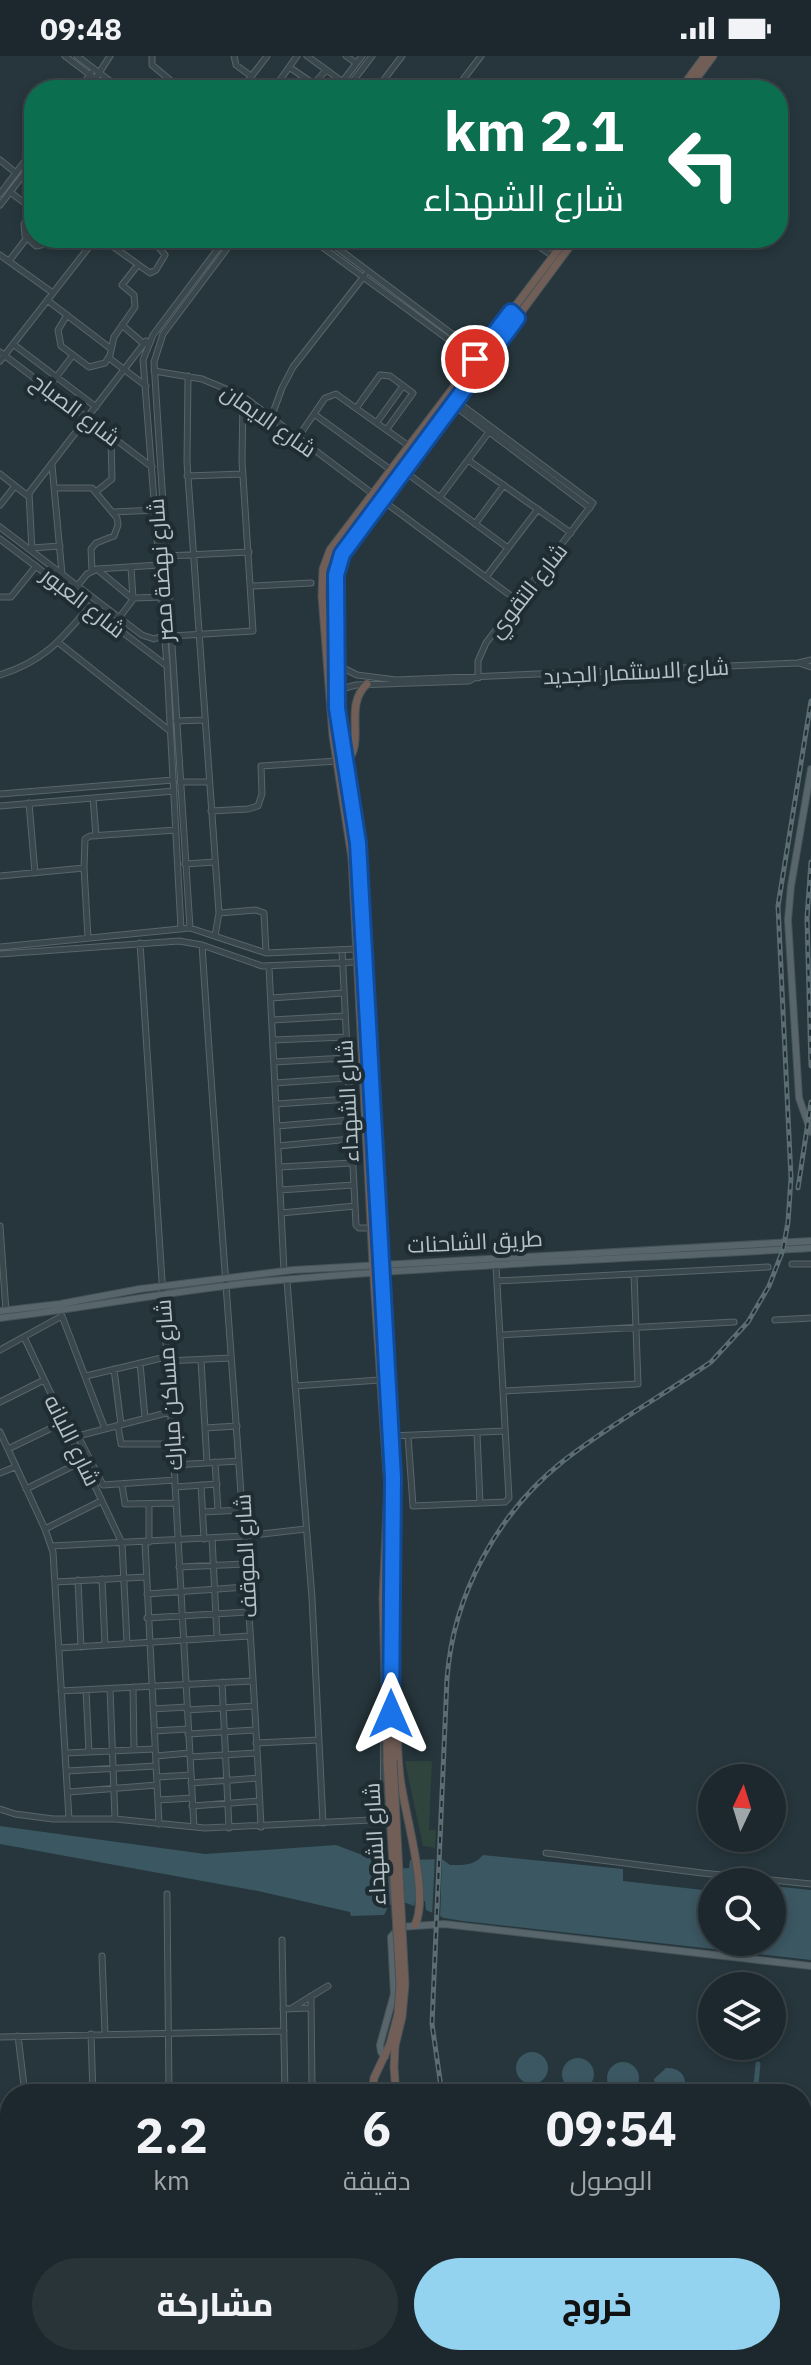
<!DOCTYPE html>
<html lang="ar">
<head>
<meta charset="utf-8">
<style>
	body { margin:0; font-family:"IBM Plex Sans",Cairo,sans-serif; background:#293439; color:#f1f3f6; direction:rtl; height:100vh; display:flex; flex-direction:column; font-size:30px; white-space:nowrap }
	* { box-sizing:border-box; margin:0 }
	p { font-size:26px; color:#a0a6aa }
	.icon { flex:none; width:44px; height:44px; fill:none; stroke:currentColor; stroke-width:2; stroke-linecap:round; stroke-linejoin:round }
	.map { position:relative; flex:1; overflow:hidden; direction:ltr }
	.side { position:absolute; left:0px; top:2028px; width:812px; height:282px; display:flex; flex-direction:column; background:#1c282d; border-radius:32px 32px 0 0; box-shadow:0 4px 12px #0003,0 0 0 2px #3a4449; direction:rtl }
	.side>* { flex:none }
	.hud { position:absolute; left:24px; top:24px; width:764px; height:168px; border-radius:32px; box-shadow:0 4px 12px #0003,0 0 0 2px #3a4449; direction:rtl; background:#0b6e4f; color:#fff; overflow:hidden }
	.needle { width:52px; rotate:4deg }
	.controls { position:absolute; left:698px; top:1708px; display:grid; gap:16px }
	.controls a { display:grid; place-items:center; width:88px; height:88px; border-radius:50%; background:#1c282d; box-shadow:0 4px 12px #0003,0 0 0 2px #3a4449; font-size:40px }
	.pin { position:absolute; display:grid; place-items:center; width:68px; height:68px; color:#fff; margin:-34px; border:4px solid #fff; border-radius:50%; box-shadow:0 2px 8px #0007 }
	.me { position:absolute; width:88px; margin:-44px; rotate:0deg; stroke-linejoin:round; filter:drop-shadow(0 0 6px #0008) }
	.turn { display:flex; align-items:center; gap:28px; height:168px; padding:0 32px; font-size:36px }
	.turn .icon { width:104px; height:104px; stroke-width:2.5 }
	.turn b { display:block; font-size:56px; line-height:68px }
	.eta { display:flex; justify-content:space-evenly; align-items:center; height:136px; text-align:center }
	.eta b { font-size:48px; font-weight:800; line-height:56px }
	.action { display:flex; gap:16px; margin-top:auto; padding:16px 32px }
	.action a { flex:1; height:92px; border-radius:48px; background:#93d3ef; color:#111; font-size:32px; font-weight:800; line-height:92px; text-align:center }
	.action a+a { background:#293439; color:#f1f3f6 }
	.status { display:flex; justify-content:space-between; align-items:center; height:56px; padding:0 40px; background:#1c282d; direction:ltr }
	.status svg { height:22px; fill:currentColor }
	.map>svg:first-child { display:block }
	.green { fill:#2e443d }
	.water { fill:#3b5761 }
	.pier { fill:#26363c }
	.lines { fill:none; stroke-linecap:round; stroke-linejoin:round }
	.canal { stroke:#3b5761; stroke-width:5 }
	.minor-casing { stroke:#58656a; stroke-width:7 }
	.major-casing { stroke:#465358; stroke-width:8 }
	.highway-casing { stroke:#455257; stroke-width:9 }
	.minor { stroke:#3a474c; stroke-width:5 }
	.major { stroke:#58666c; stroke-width:6 }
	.highway { stroke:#715f57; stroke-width:7 }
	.rail-casing { stroke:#5c6c73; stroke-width:5 }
	.rail { stroke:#1f2c31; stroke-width:2; stroke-dasharray:6; stroke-linecap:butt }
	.highway-bridge-casing { stroke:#455257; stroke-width:9; stroke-linecap:butt }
	.highway-bridge { stroke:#715f57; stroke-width:7 }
	.route-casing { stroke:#114b97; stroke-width:20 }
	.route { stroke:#1a73e8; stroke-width:14 }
	.labels { text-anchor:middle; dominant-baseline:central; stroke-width:8; stroke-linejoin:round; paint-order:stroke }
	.street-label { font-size:22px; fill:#b6c2c7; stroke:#1f2c31 }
</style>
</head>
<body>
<div class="status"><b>09:48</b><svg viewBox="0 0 49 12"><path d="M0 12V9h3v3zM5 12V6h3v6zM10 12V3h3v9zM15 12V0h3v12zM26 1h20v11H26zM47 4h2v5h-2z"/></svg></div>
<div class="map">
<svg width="811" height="2309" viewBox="0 0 811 2309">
	<rect width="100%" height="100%" fill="#26363c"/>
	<!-- green -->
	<path class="green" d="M 405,1705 L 432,1705 L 429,1774 L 436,1774 L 435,1792 L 423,1790 Z"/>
	<!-- water -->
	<path class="water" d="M 0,1770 L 205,1798 L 336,1789 L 389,1809 L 391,1813 L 409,1812 L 410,1804 L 442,1803 L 450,1809 C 463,1809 474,1810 483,1799 L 623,1813 L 623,1825 L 712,1835 L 712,1886 L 772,1886 L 772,1830 L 811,1834 L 811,1904 L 463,1865 L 444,1862 L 426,1854 L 425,1845 L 415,1845 L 414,1850 L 406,1847 L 389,1849 L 384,1859 L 351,1860 L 350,1856 L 258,1835 L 0,1788 Z
		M516 2012a16 16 0 1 1 32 0a16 16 0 1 1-32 0Z
		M562 2018a16 16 0 1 1 32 0a16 16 0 1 1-32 0Z
		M607 2022a16 16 0 1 1 32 0a16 16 0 1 1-32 0Z
		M 666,2012 C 682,2011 690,2024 682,2038 L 657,2038 L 654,2023 Z
		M 802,2212 L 811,2213 L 811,2309 L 761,2309 L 761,2300 L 802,2300 Z"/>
	<!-- pier -->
	<path class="pier" d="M 435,1798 L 442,1799 L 440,1865 L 432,1862 Z"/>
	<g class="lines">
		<!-- canal -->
		<path class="canal" d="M 755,2038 L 758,2008
			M 738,2309 L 738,2300"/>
		<defs>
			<path id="minor" d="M 65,0 L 110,34
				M 77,0 L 122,34
				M 152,0 L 152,9 L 182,34
				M 234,0 L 236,9 L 251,20
				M 307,0 L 343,26
				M 346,0 L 356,7
				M 289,11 L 314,28 L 326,14
				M 351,27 L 359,34
				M 79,34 L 91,17
				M 88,34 L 110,0
				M 241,34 L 267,0
				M 280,34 L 280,24 L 297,0
				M 300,34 L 307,24
				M 336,34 L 362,0
				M 346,34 L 372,0
				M 376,34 L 402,0
				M 455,34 L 481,0
				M 0,104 L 16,117
				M 10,136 L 34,154
				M 0,138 L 34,93
				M 0,149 L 34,105
				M 34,154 L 24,168 L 25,180 L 36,190 L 45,188 L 50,182
				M 71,182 L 87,193
				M 101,182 L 150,217 L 156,214 L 165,199 L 151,182
				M 310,182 L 475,303
				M 324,182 L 468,290 L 482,291
				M 527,182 L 553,200
				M 113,191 L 120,182
				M 336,191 L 342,182
				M 0,199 L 53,237
				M 9,205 L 26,183
				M 47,244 L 110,292
				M 67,259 L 58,274 L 61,290 L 89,311 L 105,307 L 110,299 L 114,281 L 135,251 L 134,239 L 122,229 L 137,210
				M 122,269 L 144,288
				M 13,288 L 96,351
				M 0,296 L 152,411
				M 109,302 L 146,330
				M 0,305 L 96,182
				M 154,315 L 202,323 L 243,340 L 373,438
				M 188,320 L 187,406 L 219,857 L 215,880
				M 48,332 L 73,299
				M 455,344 L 593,447 L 486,587 L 478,605 L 478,622
				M 452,348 L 590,452
				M 357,351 L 380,319 L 390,320 L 413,337 L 387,373
				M 314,358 L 391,414
				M 271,362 L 282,332 L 293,311 L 365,219
				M 377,366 L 403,330
				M 303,374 L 325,342 L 336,338 L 409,390
				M 468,404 L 571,477
				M 52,409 L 62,518
				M 404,415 L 508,492
				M 0,418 L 28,440
				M 187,420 L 243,418
				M 54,432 L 92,432 L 117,462 L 118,469 L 114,480 L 96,487 L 91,493 L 92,515
				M 97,435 L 112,423 L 111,381
				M 440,441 L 489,376
				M 382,444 L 518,545
				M 0,449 L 15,430
				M 113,456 L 156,454
				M 475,468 L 504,429
				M 0,471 L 142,579 L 154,583 L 165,579
				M 0,483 L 167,610
				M 32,492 L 60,490
				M 32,495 L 29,437 L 146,285
				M 167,500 L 249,496
				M 131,511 L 133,542
				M 98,514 L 133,543
				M 486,521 L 538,453
				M 78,529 L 87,518 L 97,513 L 159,509
				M 252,530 L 311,527
				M 0,541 L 11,541 L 36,510
				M 119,562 L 134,542 L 162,541
				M 172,580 L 253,575 L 242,405 L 243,340
				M 59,587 L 170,675
				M 799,607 L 811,611
				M 337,609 L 357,619 L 396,624 L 798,607 L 811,604
				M 0,619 C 44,605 60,585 89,551
				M 337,641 L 345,632 L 356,629 L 469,625 L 474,622
				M 176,665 L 204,664
				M 180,726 L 209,726
				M 0,738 L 173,724
				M 93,742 L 96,780
				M 29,747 L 35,817
				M 0,750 L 174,735
				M 211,755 L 248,753 L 258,750 L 262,738 L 261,710 L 337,705
				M 185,808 L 215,806
				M 0,820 L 84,812
				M 219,857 L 256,854 L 264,857 L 266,897
				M 190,872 L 154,306 L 163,278 L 235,182
				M 181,873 L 167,610 L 143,304 L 153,279 L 226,182
				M 88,882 L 84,812 L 85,783 L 90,780 L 176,774
				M 140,887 L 174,1409 L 194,1771
				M 202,889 C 221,1183 247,1477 261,1771
				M 0,891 L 190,872 L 266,897 L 356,893
				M 342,894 L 356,1169 L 359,1172 L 371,1172
				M 0,898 L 179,885 L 202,889 L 262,910 L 357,906
				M 269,911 L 284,1215
				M 271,942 L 343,937
				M 272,964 L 344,960
				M 273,984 L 345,981
				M 274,1006 L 346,1002
				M 275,1027 L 347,1022
				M 276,1048 L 349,1043
				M 277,1070 L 350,1064
				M 278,1090 L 351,1083
				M 279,1111 L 352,1107
				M 280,1134 L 353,1129
				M 281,1157 L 355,1150
				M 0,1170 L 6,1255
				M 792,1208 L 811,1208
				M 287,1225 L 312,1542 L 323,1767
				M 497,1225 L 768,1211
				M 62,1260 L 105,1373
				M 775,1264 L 811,1262
				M 500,1279 L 734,1266
				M 24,1281 L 122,1487 L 127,1587
				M 0,1294 L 62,1260
				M 201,1304 L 207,1407
				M 166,1305 L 231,1302
				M 140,1307 L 145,1362
				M 114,1313 L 121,1369
				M 86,1320 L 166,1301
				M 295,1330 L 380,1324
				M 504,1335 L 638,1328 L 634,1218
				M 0,1346 L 44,1324
				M 118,1370 L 121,1388 L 172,1388
				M 205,1372 L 237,1370
				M 0,1376 L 45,1473 L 53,1496 L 69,1763
				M 477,1377 L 480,1447
				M 78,1380 L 103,1429 L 175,1424
				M 78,1380 L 170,1356
				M 391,1380 L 505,1375
				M 408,1380 L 413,1450 L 505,1446 L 509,1442 L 496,1210
				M 8,1393 L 64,1366
				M 215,1406 L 218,1455
				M 174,1409 L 239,1405
				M 0,1417 L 15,1411
				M 122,1429 L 125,1448 L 176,1447
				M 201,1429 L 204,1483
				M 175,1431 L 217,1428
				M 26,1433 L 85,1404
				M 149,1448 L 149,1486
				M 203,1456 L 242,1454
				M 45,1473 L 101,1445
				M 212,1482 L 217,1581
				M 145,1486 L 159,1768
				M 51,1490 L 244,1480 L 306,1473
				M 179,1511 L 245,1508
				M 102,1523 L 105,1589
				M 78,1524 L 81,1591
				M 55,1526 L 146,1521
				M 147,1538 L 246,1531
				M 147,1562 L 248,1556
				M 59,1592 L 249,1580
				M 222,1626 L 229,1772
				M 133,1631 L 134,1694
				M 110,1633 L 115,1763
				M 86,1634 L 89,1696
				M 61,1635 L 252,1625
				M 153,1653 L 187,1651
				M 187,1654 L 254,1650
				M 154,1675 L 188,1673
				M 188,1678 L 255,1674
				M 256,1687 L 319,1684
				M 66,1697 L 155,1693
				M 156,1700 L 189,1697
				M 190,1701 L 257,1697
				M 67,1715 L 156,1710
				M 157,1721 L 191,1719
				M 191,1727 L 258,1722
				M 69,1736 L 157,1729
				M 158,1744 L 192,1742
				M 192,1750 L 259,1745
				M 0,1753 L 15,1758 L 53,1763 L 115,1763 L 205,1772 L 371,1764 L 379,1760 L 383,1752 L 384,1668
				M 546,1797 L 702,1817 L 811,1828
				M 167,1838 L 169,2038
				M 282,1884 L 285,2038
				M 102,1900 L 105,1978
				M 311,1940 L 312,2032 L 329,2033 L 329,2038
				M 292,1952 L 328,1930
				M 283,1953 L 311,1952
				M 91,1978 L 93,2038
				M 18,1980 L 25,2038
				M 0,1981 L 284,1975
				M 0,2091 L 10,2091
				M 0,2184 L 10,2184
				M 0,2191 L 10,2200
				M 0,2197 L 10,2210
				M 39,2300 L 48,2309
				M 92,2300 L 100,2309
				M 100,2300 L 109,2309
				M 237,2300 L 245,2309
				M 670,2300 L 679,2309
				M 4,2309 L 7,2265
				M 451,2309 L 462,2300"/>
			<path id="major" d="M 811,713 L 791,830 L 788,864 L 799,1042 L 811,1076
				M 0,1255 L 60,1248 L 140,1233 L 293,1214 L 811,1185
				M 0,1262 C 87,1252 172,1235 259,1226 C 442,1209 627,1203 811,1192
				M 385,2001 L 381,1996 L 380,1989 L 394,1938 L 391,1881 L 400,1871 L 444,1868 L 811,1910"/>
			<path id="highway" d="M 680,34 L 705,0
				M 688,34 L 713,0
				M 344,709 C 368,687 342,651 367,628
				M 396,1645 C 397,1670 397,1696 400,1721 C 404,1756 430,1838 415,1869
				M 391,1666 L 390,1543 L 394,1435 L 358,787 L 337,652 L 336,519 L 342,498 L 576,182
				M 392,1682 L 393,1704
				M 387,1704 L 383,1542 L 388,1432 L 373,1208 L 352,802 L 333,680 L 322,540 L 323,513 L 330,494 L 567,182
				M 395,1990 L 394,2011 L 396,2038
				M 372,2038 L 374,2022 L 390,1988
				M 475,2300 L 481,2309
				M 483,2300 L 490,2309"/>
		</defs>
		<!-- minor casing -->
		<use href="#minor" class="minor-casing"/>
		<!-- major casing -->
		<use href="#major" class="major-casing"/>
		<!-- highway casing -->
		<use href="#highway" class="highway-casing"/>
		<!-- minor -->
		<use href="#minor" class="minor"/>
		<!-- major -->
		<use href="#major" class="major"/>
		<!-- highway -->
		<use href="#highway" class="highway"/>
		<defs>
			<path id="rail" d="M 811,806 L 807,862 L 811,1010
				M 798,1132 L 811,1046
				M 442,2038 L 432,1968 L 447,1623 C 453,1539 497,1458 562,1406 C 609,1369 662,1340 711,1306 L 748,1266 L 769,1230 L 783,1194 L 788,1166 L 791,1122 L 778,850 L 811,645
				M 584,2300 L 590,2309"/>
		</defs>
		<!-- rail casing -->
		<use href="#rail" class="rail-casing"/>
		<!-- rail -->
		<use href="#rail" class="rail"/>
		<defs>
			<path id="highway-bridge" d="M 387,1704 L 400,1928 L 398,1958 L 390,1988
				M 393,1704 L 405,1928 L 402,1961 L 395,1990"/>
		</defs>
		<!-- highway-bridge casing -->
		<use href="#highway-bridge" class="highway-bridge-casing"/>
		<!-- highway-bridge -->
		<use href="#highway-bridge" class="highway-bridge"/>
	</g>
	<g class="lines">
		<defs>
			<path id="route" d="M 391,1658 L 393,1422 L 358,787 L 337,652 L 336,519 L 342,498 L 517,262 L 511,256 L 475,303"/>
		</defs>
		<!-- route casing -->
		<use href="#route" class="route-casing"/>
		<!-- route -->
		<use href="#route" class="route"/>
	</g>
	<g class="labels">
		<!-- street labels -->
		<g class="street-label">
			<text transform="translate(76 353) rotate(37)">شارع الصباح</text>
			<text transform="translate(269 364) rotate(35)">شارع الايمان</text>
			<text transform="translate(160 514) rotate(-94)">شارع نهضة مصر</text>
			<text transform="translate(527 534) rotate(-52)">شارع التقوي</text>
			<text transform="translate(84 546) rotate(38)">شارع العبور</text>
			<text transform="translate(636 615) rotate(-3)">شارع الاستثمار الجديد</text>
			<text transform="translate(347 1045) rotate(-93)">شارع الشهداء</text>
			<text transform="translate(475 1185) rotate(-3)">طريق الشاحنات</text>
			<text transform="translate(168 1329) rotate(-94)">شارع مساكن مبارك</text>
			<text transform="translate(73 1384) rotate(64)">شارع اللبانه</text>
			<text transform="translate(245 1500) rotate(-93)">شارع الموقف</text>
			<text transform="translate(374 1788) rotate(-93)">شارع الشهداء</text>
		</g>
	</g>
</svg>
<div class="controls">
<a><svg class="needle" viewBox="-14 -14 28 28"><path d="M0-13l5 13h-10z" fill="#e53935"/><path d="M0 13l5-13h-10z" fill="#a0a6aa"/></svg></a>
<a><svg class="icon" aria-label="search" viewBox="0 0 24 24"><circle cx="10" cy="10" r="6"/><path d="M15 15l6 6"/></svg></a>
<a><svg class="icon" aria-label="layers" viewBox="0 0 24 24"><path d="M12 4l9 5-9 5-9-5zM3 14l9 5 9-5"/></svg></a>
</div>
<div class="pin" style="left:475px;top:303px;background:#d93025"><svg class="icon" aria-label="arrive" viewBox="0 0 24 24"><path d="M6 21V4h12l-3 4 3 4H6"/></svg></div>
<svg class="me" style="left:391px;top:1658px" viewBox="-20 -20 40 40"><path d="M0-17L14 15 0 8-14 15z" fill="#1a73e8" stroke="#fff" stroke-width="4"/></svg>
<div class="hud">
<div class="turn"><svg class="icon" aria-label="left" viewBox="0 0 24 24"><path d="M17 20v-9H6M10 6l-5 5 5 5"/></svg><div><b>2.1 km</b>شارع الشهداء</div></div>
</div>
<section class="side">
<div class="eta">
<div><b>09:54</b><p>الوصول</p></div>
<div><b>6</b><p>دقيقة</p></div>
<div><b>2.2</b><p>km</p></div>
</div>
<div class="action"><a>خروج</a><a>مشاركة</a></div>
</section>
</div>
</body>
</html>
